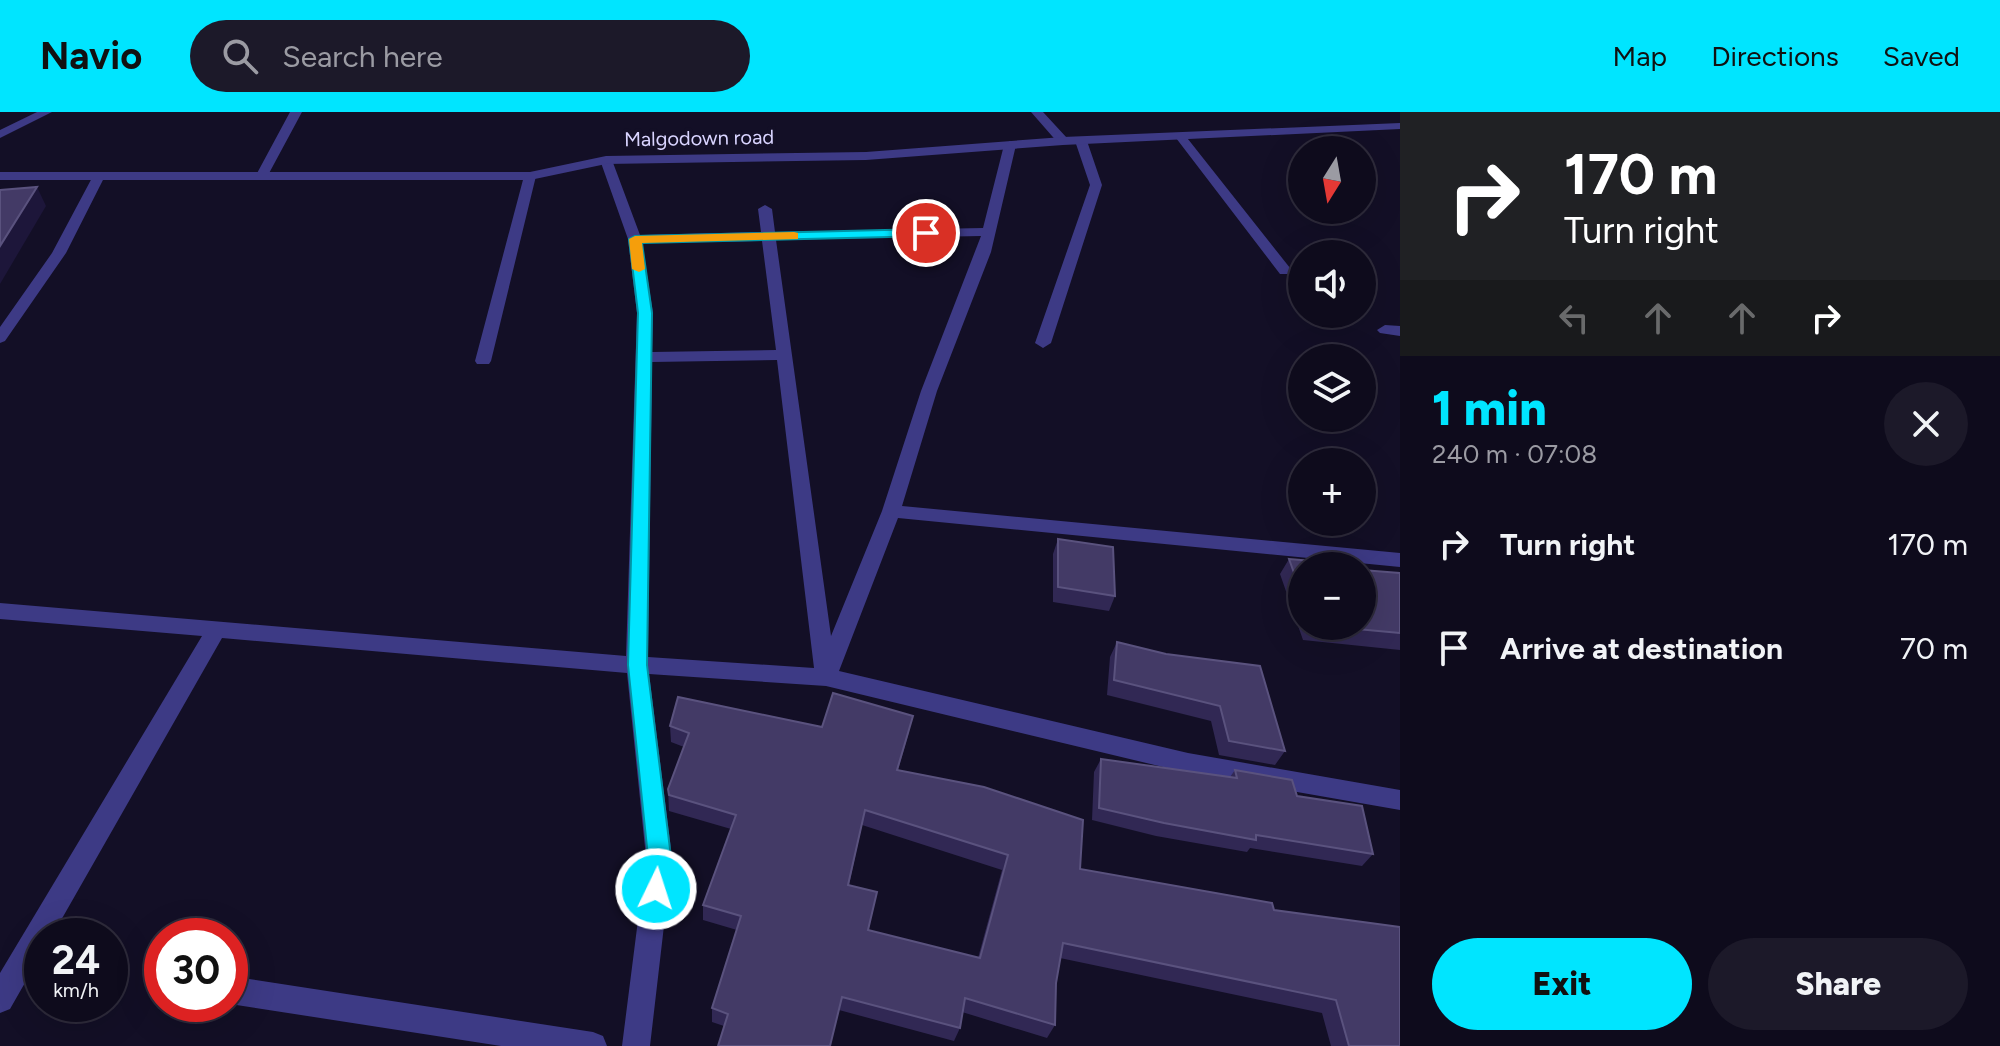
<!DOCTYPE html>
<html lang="en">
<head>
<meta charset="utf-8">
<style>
	body { margin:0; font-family:Figtree,sans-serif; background:#1c1929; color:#f1f3f6; height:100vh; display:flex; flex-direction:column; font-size:30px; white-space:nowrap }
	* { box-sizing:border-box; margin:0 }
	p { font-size:26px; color:#9b9ba3 }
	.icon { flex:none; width:44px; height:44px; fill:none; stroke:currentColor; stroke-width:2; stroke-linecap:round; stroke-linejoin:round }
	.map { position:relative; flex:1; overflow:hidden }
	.side { display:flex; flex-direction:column; background:#0e0b1c; width:600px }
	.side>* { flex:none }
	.hud { background:#202124; color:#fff; overflow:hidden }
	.needle { width:52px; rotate:191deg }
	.tools { position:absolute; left:1288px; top:24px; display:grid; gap:16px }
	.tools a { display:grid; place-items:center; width:88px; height:88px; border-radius:50%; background:#0e0b1c; box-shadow:0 8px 32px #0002,0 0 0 2px #2e2b3b; font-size:40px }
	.speed { position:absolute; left:24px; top:806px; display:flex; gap:16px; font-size:40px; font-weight:700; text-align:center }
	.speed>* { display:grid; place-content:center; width:104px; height:104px; border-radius:50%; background:#0e0b1c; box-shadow:0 8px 32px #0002,0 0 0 2px #2e2b3b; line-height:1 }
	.speed small { font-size:20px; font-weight:400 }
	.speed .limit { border:12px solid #d22; background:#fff; color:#111 }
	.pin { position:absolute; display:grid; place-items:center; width:68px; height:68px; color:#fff; margin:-34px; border:4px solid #fff; border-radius:50%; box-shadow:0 2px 8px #0007 }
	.me { position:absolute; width:88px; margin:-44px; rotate:4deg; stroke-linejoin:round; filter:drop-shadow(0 0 6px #0008) }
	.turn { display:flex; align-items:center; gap:28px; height:168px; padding:0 32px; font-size:36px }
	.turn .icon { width:104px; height:104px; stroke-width:2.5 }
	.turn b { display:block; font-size:56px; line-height:68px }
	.lanes { display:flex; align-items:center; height:76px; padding:0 32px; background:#0003; justify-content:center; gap:40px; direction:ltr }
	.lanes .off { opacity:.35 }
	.round { display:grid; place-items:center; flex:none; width:84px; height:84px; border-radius:42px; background:#1c1929 }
	.overview { display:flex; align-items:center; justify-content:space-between; height:136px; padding:0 32px }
	h1 { font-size:48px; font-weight:800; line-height:60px; color:#00e5ff }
	.button { display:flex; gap:16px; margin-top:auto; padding:16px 32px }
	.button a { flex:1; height:92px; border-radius:48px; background:#00e5ff; color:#111; font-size:32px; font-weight:800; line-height:92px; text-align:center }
	.button a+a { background:#1c1929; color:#f1f3f6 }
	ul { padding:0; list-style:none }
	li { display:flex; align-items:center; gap:24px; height:104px; padding:0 32px }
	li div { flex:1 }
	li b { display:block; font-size:30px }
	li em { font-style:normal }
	header { display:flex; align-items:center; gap:48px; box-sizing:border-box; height:112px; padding:0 40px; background:#00e5ff; color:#111 }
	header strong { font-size:38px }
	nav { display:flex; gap:44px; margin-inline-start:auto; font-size:28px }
	.search { width:560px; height:72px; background:#1c1929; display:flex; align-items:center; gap:20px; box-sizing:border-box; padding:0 28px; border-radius:44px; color:#9b9ba3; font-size:30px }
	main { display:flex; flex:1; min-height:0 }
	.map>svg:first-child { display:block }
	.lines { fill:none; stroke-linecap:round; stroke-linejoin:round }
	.minor { fill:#3d3a85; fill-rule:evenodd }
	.tertiary { fill:#3d3a85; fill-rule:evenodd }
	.wall { fill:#312854; fill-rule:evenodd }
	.shaded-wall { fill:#1d163a }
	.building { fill:#433a66; stroke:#5a527e; stroke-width:2; fill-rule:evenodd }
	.route { fill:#00e5ff; stroke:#0095a6; stroke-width:2 }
	.slow { fill:#f59e0b }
	.labels { text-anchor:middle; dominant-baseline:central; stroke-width:7; stroke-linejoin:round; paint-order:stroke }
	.far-street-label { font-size:20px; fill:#d9d4ff; stroke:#130f26 }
</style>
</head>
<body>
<header>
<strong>Navio</strong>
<div class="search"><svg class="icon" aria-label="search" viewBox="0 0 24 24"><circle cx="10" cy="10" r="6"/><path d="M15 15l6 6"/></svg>Search here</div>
<nav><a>Map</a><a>Directions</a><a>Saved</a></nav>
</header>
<main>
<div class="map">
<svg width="1400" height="934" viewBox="0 0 1400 934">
	<rect width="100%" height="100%" fill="#130f26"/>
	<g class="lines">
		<!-- minor -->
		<path class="minor" d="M 290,0 L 302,0 L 267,65 L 257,68 L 255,65 Z
			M 1031,0 L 1043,0 L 1067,26 L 1067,32 L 1059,32 Z
			M 1176,22 L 1184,22 L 1290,156 L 1290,162 L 1280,162 L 1176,26 Z
			M 1081,25 L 1087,29 L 1102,73 L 1051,231 L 1043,236 L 1035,231 L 1090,73 L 1075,29 Z
			M 1010,29 L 1016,33 L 991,140 L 937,279 L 902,394 L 1400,441 L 1400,455 L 898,406 L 839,559 L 1188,641 L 1400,678 L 1400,698 L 1188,661 L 826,574 L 649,562 L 672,745 L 650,934 L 622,934 L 646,745 L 627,561 L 222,526 L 52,824 L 42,824 L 42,841 L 10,897 L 0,901 L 0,861 L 202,524 L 0,507 L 0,491 L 626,544 L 637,201 L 628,127 L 600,48 L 602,45 L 612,48 L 640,123 L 761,120 L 758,97 L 765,93 L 772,97 L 775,120 L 983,116 L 1004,33 ZM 981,124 L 921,279 L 882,399 L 831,524 L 776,128 ZM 762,129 L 776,238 L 652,240 L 653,201 L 642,131 ZM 777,248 L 814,556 L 648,545 L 652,250 Z
			M 99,60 L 105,64 L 66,141 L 5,229 L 0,231 L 0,215 L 52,141 L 93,64 Z
			M 530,60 L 536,64 L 491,249 L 489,252 L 477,252 L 475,249 L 524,64 Z
			M 1385,213 L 1400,214 L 1400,224 L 1380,221 L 1377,218 Z
			M 230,864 L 593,920 L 603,924 L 607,934 L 501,934 L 230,892 Z"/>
		<!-- tertiary -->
		<path class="tertiary" d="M 37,0 L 52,0 L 0,26 L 0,18 Z
			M 1400,11 L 1400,17 L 1063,33 L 866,48 L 606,52 L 530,68 L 0,68 L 0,60 L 530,60 L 606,44 L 866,40 L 1063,25 Z"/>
	</g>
	<!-- wall -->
	<path class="wall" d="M 1058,427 L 1115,484 L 1109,499 L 1053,490 L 1053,442 Z
		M 1289,447 L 1302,454 L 1302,514 L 1362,514 L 1400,461 L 1400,538 L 1303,528 L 1280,462 Z
		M 1117,530 L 1166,542 L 1285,639 L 1275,653 L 1219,643 L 1211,609 L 1107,583 L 1110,545 Z
		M 670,614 L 822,615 L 909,620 L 898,658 L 1080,757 L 1274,798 L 1400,934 L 1331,934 L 1322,901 L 1060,846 L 1056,871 L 1055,913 L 1047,926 L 962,900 L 960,916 L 954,929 L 839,898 L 724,914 L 712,910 L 712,896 L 737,818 L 703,808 L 703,793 L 731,717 L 669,699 L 668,677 L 684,635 L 671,630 ZM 862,713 L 1002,758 L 978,846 L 868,818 L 849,773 Z
		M 1101,647 L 1230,665 L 1235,658 L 1297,684 L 1373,742 L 1362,754 L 1250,736 L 1247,740 L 1156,724 L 1092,708 L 1094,660 Z"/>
	<!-- shaded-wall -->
	<path class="shaded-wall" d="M 37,75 L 46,94 L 0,172 L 0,134 Z"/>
	<!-- building -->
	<path class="building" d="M 37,75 L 0,134 L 0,78 Z
		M 1058,427 L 1113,435 L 1115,484 L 1058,475 Z
		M 1289,447 L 1336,451 L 1337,454 L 1302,454 L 1302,483 Z
		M 1362,458 L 1400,461 L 1400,521 L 1324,514 L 1362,514 Z
		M 1117,530 L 1166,542 L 1260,554 L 1285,639 L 1229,629 L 1220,594 L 1114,568 Z
		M 833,581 L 913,604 L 897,658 L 984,675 L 1083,708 L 1080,757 L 1272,791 L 1274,798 L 1400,815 L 1400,934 L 1349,934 L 1336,888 L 1063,831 L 1056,871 L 1055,913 L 965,886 L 960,916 L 842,885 L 830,934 L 718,934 L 728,902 L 712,896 L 741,804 L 703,793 L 736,703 L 669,683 L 668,677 L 689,621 L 670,614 L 678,585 L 822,615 ZM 865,698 L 1008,743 L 980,846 L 868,818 L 877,780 L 848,773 Z
		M 1101,647 L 1237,666 L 1235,658 L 1292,668 L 1297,684 L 1362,694 L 1373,742 L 1256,723 L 1256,728 L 1164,711 L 1099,696 Z"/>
	<!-- route -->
	<path class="route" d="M 926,117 L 932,121 L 931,124 L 642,131 L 652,201 L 647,553 L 671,745 L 664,784 L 656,787 L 647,784 L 644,777 L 648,745 L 628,553 L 638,201 L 629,127 L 635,124 Z"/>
	<!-- slow -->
	<path class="slow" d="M 794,120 L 798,121 L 798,127 L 642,131 L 645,157 L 639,160 L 632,157 L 629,127 L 635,124 Z"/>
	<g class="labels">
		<!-- far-street labels -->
		<g class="far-street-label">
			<text transform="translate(699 26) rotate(-1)">Malgodown road</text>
		</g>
	</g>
</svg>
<div class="tools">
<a><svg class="needle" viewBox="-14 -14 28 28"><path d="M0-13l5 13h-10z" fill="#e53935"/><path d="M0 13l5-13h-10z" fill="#9b9ba3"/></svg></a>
<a><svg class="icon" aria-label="sound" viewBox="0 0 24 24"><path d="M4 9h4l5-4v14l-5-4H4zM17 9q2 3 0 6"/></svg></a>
<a><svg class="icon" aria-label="layers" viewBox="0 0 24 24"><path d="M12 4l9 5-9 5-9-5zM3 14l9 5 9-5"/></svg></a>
<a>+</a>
<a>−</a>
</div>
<div class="speed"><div>24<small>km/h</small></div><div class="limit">30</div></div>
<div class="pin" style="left:926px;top:121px;background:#d93025"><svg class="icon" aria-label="arrive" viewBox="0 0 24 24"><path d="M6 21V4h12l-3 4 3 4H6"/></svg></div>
<svg class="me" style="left:656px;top:777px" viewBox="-20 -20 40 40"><circle r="17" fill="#00e5ff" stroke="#fff" stroke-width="3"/><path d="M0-11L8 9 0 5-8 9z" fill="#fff"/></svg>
</div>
<section class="side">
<div class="hud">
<div class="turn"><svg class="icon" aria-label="right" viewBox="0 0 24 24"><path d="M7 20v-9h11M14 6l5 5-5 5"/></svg><div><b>170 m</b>Turn right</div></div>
<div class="lanes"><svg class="icon off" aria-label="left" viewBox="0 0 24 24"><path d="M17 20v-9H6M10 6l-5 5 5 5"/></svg><svg class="icon off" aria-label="ahead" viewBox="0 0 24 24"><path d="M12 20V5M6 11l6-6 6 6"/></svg><svg class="icon off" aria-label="ahead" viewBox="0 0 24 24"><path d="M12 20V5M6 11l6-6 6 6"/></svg><svg class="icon" aria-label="right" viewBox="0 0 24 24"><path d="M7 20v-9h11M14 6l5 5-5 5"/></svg></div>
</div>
<div class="overview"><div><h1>1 min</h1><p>240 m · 07:08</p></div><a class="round"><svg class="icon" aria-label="close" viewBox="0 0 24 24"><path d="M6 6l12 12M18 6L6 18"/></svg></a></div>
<ul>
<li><svg class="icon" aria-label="right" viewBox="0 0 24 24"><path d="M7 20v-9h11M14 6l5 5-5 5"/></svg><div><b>Turn right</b></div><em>170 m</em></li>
<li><svg class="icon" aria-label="arrive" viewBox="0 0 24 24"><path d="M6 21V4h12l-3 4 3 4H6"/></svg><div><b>Arrive at destination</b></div><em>70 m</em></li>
</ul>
<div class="button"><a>Exit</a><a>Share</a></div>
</section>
</main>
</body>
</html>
